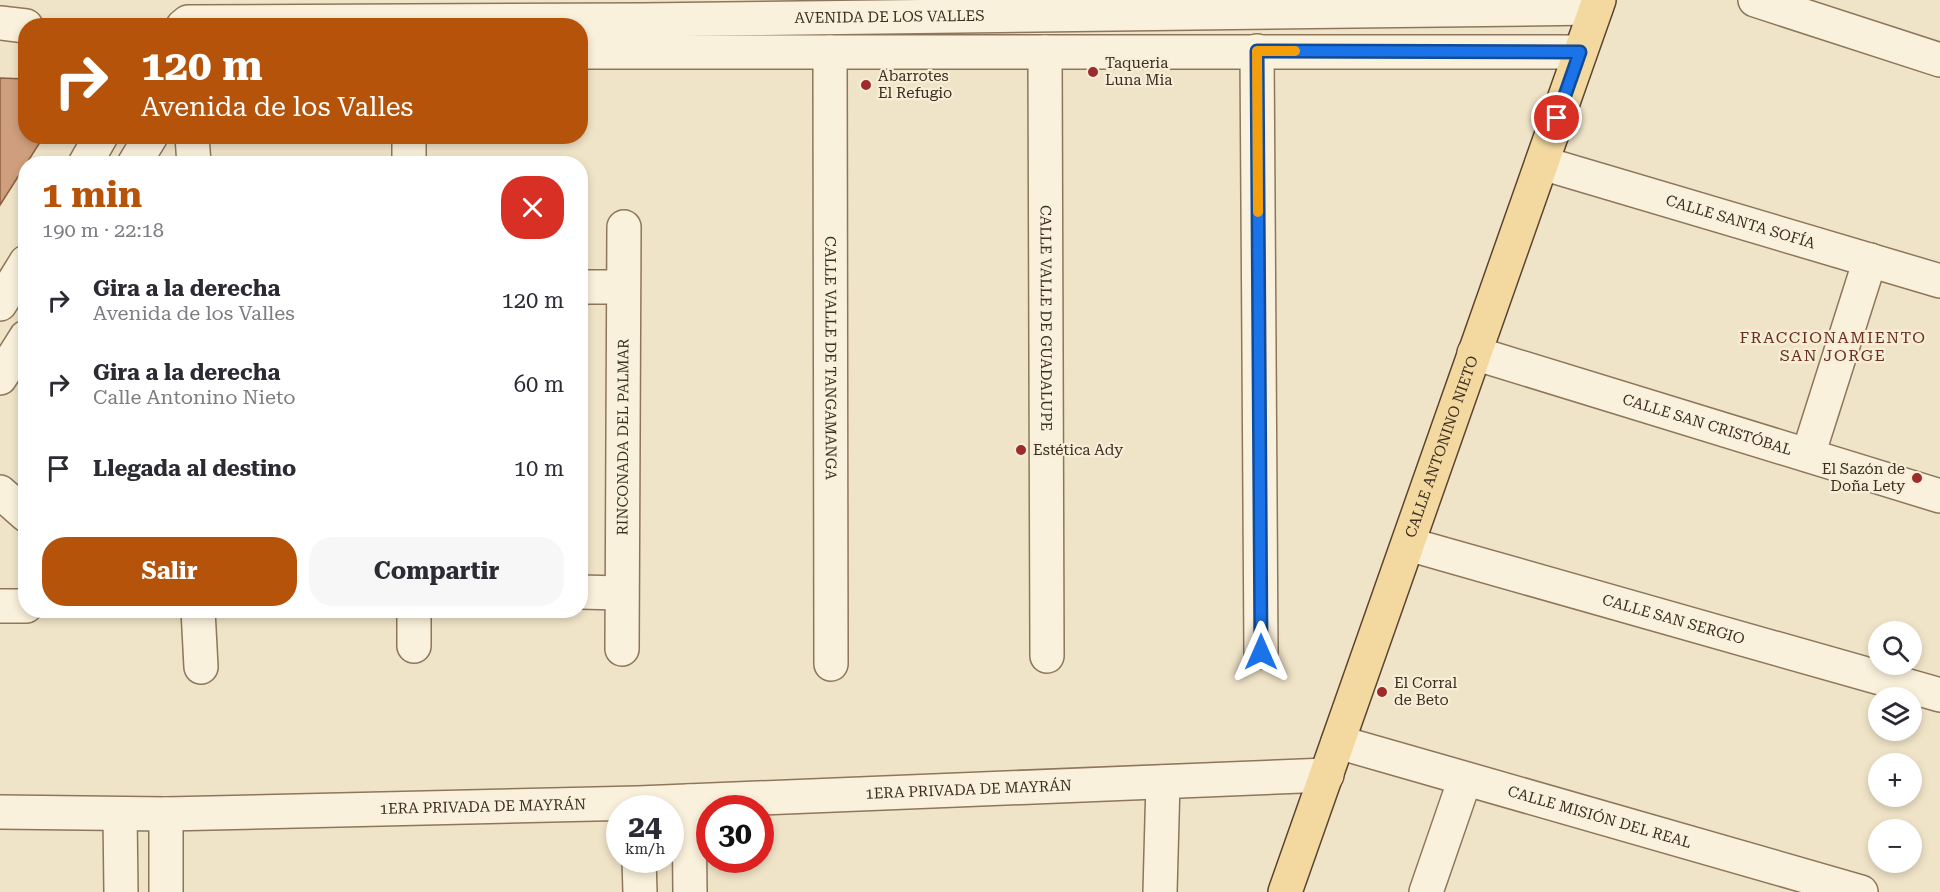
<!DOCTYPE html>
<html lang="es">
<head>
<meta charset="utf-8">
<style>
	body { margin:0; font-family:"Roboto Serif",serif; background:#f7f7f7; color:#2b2b33; height:100vh; display:flex; flex-direction:column; font-size:22px; white-space:nowrap }
	* { box-sizing:border-box; margin:0 }
	p { font-size:20px; color:#7c7c81 }
	.icon { flex:none; width:33px; height:33px; fill:none; stroke:currentColor; stroke-width:2; stroke-linecap:round; stroke-linejoin:round }
	.map { position:relative; flex:1; overflow:hidden }
	.panel { position:absolute; left:18px; top:156px; width:570px; height:462px; display:flex; flex-direction:column; background:#fff; border-radius:24px; box-shadow:0 3px 9px #0003 }
	.panel>* { flex:none }
	.guide { position:absolute; left:18px; top:18px; width:570px; height:126px; border-radius:24px; box-shadow:0 3px 9px #0003; background:#b45309; color:#fff; overflow:hidden }
	.buttons { position:absolute; left:1868px; top:621px; display:grid; gap:12px }
	.buttons a { display:grid; place-items:center; width:54px; height:54px; border-radius:50%; background:#fff; box-shadow:0 3px 9px #0003; font-size:30px }
	.speed { position:absolute; left:606px; top:795px; display:flex; gap:12px; font-size:30px; font-weight:700; text-align:center }
	.speed>* { display:grid; place-content:center; width:78px; height:78px; border-radius:50%; background:#fff; box-shadow:0 3px 9px #0003; line-height:1 }
	.speed small { font-size:15px; font-weight:400 }
	.speed .limit { border:9px solid #d22; background:#fff; color:#111 }
	.pin { position:absolute; display:grid; place-items:center; width:51px; height:51px; color:#fff; margin:-26px; border:3px solid #fff; border-radius:50%; box-shadow:0 2px 6px #0007 }
	.me { position:absolute; width:66px; margin:-33px; rotate:0deg; stroke-linejoin:round; filter:drop-shadow(0 0 4px #0008) }
	.turn { display:flex; align-items:center; gap:21px; height:126px; padding:0 24px; font-size:27px }
	.turn .icon { width:78px; height:78px; stroke-width:2.5 }
	.turn b { display:block; font-size:42px; line-height:51px }
	.round { display:grid; place-items:center; flex:none; width:63px; height:63px; border-radius:24px; background:#f7f7f7 }
	.summary { display:flex; align-items:center; justify-content:space-between; height:102px; padding:0 24px }
	h1 { font-size:36px; font-weight:700; line-height:45px; color:#b45309 }
	.button { display:flex; gap:12px; margin-top:auto; padding:12px 24px }
	.button a { flex:1; height:69px; border-radius:24px; background:#b45309; color:#fff; font-size:24px; font-weight:700; line-height:69px; text-align:center }
	.button a+a { background:#f7f7f7; color:#2b2b33 }
	ul { padding:0; list-style:none }
	li { display:flex; align-items:center; gap:18px; height:84px; padding:0 24px }
	li div { flex:1 }
	li b { display:block; font-size:22px }
	li em { font-style:normal }
	.map>svg:first-child { display:block }
	.building { fill:#cf9f7d; stroke:#8d5f41; stroke-width:1.5 }
	.lines { fill:none; stroke-linecap:round; stroke-linejoin:round }
	.minor-casing { stroke:#8d765c; stroke-width:36 }
	.major-casing { stroke:#5b4430; stroke-width:36 }
	.minor { stroke:#faf1dc; stroke-width:33 }
	.major { stroke:#f3d9a0; stroke-width:33 }
	.route-casing { stroke:#114b97; stroke-width:15 }
	.route { stroke:#1a73e8; stroke-width:10 }
	.slow { stroke:#f59e0b; stroke-width:10 }
	.poi-dot { fill:#9e2a2b; stroke:#f7eed8; stroke-width:2 }
	.labels { text-anchor:middle; dominant-baseline:central; stroke-width:4.5; stroke-linejoin:round; paint-order:stroke }
	.street-label { font-size:15px; fill:#3d2e20; stroke:#f7eed8 }
	.poi-label { font-size:15px; fill:#3d2e20; stroke:#f7eed8; text-anchor:start }
	.neighbourhood-label { font-size:16px; letter-spacing:1.5px; fill:#6b2e1e; stroke:#f7eed8 }
</style>
</head>
<body>
<div class="map">
<svg width="1940" height="892" viewBox="0 0 1940 892">
	<rect width="100%" height="100%" fill="#f0e4c8"/>
	<!-- building -->
	<path class="building" d="M 0,78 L 26,79 L 26,136 L 44,136 L 0,205 Z"/>
	<g class="lines">
		<defs>
			<g id="minor">
				<path d="M 1755,0 L 1940,60"/>
				<path d="M 0,23 L 26,26"/>
				<path id="s1" d="M 183,26 L 188,22 L 643,20 L 1596,8"/>
				<path d="M 1257,51 L 1261,652"/>
				<path d="M 580,52 L 1580,52"/>
				<path id="s2" d="M 830,52 L 831,664"/>
				<path id="s3" d="M 1045,52 L 1047,656"/>
				<path d="M 192,136 L 194,164"/>
				<path d="M 409,136 L 409,164"/>
				<path id="s4" d="M 1542,163 L 1940,281"/>
				<path d="M 85,164 L 101,136"/>
				<path d="M 134,164 L 151,136"/>
				<path d="M 580,287 L 622,287"/>
				<path d="M 0,304 L 26,262"/>
				<path id="s5" d="M 1474,353 L 1940,496"/>
				<path d="M 0,378 L 26,337"/>
				<path d="M 1808,455 L 1870,260"/>
				<path d="M 0,492 L 26,515"/>
				<path id="s6" d="M 1408,544 L 1940,695"/>
				<path d="M 580,592 L 621,593"/>
				<path d="M 0,606 L 26,606"/>
				<path d="M 198,610 L 201,667"/>
				<path d="M 414,646 L 414,610"/>
				<path id="s7" d="M 622,649 L 624,227"/>
				<path id="s8" d="M 1338,742 L 1861,892"/>
				<path d="M 689,801 L 690,892"/>
				<path id="s9" d="M 0,812 L 166,814 L 638,803 L 1327,775"/>
				<path d="M 120,814 L 121,892"/>
				<path d="M 639,860 L 640,892"/>
				<path d="M 166,892 L 166,814"/>
				<path d="M 1160,892 L 1163,782"/>
				<path d="M 1426,892 L 1465,779"/>
			</g>
			<g id="major">
				<path id="s10" d="M 1285,892 L 1599,0"/>
			</g>
		</defs>
		<!-- minor casing -->
		<use href="#minor" class="minor-casing"/>
		<!-- major casing -->
		<use href="#major" class="major-casing"/>
		<!-- minor -->
		<use href="#minor" class="minor"/>
		<!-- major -->
		<use href="#major" class="major"/>
	</g>
	<g class="lines">
		<defs>
			<path id="route" d="M 1261,652 L 1257,51 L 1580,52 L 1557,118"/>
		</defs>
		<!-- route casing -->
		<use href="#route" class="route-casing"/>
		<!-- route -->
		<use href="#route" class="route"/>
		<!-- slow -->
		<path class="slow" d="M 1258,212 L 1257,51 L 1295,51"/>
	</g>
	<!-- markers -->
	<g class="poi-dot">
		<circle cx="1093" cy="72" r="6"/>
		<circle cx="866" cy="85" r="6"/>
		<circle cx="1021" cy="450" r="6"/>
		<circle cx="1917" cy="478" r="6"/>
		<circle cx="1382" cy="692" r="6"/>
	</g>
	<g class="labels">
		<!-- street labels -->
		<g class="street-label">
			<text stroke="none"><textPath href="#s1" startOffset="708">AVENIDA DE LOS VALLES</textPath></text>
			<text stroke="none"><textPath href="#s4" startOffset="207">CALLE SANTA SOFÍA</textPath></text>
			<text stroke="none"><textPath href="#s3" startOffset="266">CALLE VALLE DE GUADALUPE</textPath></text>
			<text stroke="none"><textPath href="#s2" startOffset="306">CALLE VALLE DE TANGAMANGA</textPath></text>
			<text stroke="none"><textPath href="#s5" startOffset="244">CALLE SAN CRISTÓBAL</textPath></text>
			<text stroke="none"><textPath href="#s7" startOffset="212">RINCONADA DEL PALMAR</textPath></text>
			<text stroke="none"><textPath href="#s10" startOffset="472">CALLE ANTONINO NIETO</textPath></text>
			<text stroke="none"><textPath href="#s6" startOffset="276">CALLE SAN SERGIO</textPath></text>
			<text stroke="none"><textPath href="#s9" startOffset="969">1ERA PRIVADA DE MAYRÁN</textPath></text>
			<text stroke="none"><textPath href="#s9" startOffset="483">1ERA PRIVADA DE MAYRÁN</textPath></text>
			<text stroke="none"><textPath href="#s8" startOffset="272">CALLE MISIÓN DEL REAL</textPath></text>
		</g>
		<!-- poi labels -->
		<g class="poi-label">
			<text x="1105" y="63">Taqueria<tspan x="1105" dy="17">Luna Mia</tspan></text>
			<text x="878" y="76">Abarrotes<tspan x="878" dy="17">El Refugio</tspan></text>
			<text x="1033" y="450">Estética Ady</text>
			<text x="1905" y="469" text-anchor="end">El Sazón de<tspan x="1905" dy="17">Doña Lety</tspan></text>
			<text x="1394" y="683">El Corral<tspan x="1394" dy="17">de Beto</tspan></text>
		</g>
		<!-- neighbourhood labels -->
		<g class="neighbourhood-label">
			<text x="1833" y="337">FRACCIONAMIENTO<tspan x="1833" dy="18">SAN JORGE</tspan></text>
		</g>
	</g>
</svg>
<div class="buttons">
<a><svg class="icon" aria-label="search" viewBox="0 0 24 24"><circle cx="10" cy="10" r="6"/><path d="M15 15l6 6"/></svg></a>
<a><svg class="icon" aria-label="layers" viewBox="0 0 24 24"><path d="M12 4l9 5-9 5-9-5zM3 14l9 5 9-5"/></svg></a>
<a>+</a>
<a>−</a>
</div>
<div class="speed"><div>24<small>km/h</small></div><div class="limit">30</div></div>
<div class="pin" style="left:1557px;top:118px;background:#d93025"><svg class="icon" aria-label="arrive" viewBox="0 0 24 24"><path d="M6 21V4h12l-3 4 3 4H6"/></svg></div>
<svg class="me" style="left:1261px;top:652px" viewBox="-20 -20 40 40"><path d="M0-17L14 15 0 8-14 15z" fill="#1a73e8" stroke="#fff" stroke-width="4"/></svg>
<div class="guide">
<div class="turn"><svg class="icon" aria-label="right" viewBox="0 0 24 24"><path d="M7 20v-9h11M14 6l5 5-5 5"/></svg><div><b>120 m</b>Avenida de los Valles</div></div>
</div>
<section class="panel">
<div class="summary"><div><h1>1 min</h1><p>190 m · 22:18</p></div><a class="round" style="background:#d93025;color:#fff"><svg class="icon" aria-label="close" viewBox="0 0 24 24"><path d="M6 6l12 12M18 6L6 18"/></svg></a></div>
<ul>
<li><svg class="icon" aria-label="right" viewBox="0 0 24 24"><path d="M7 20v-9h11M14 6l5 5-5 5"/></svg><div><b>Gira a la derecha</b><p>Avenida de los Valles</p></div><em>120 m</em></li>
<li><svg class="icon" aria-label="right" viewBox="0 0 24 24"><path d="M7 20v-9h11M14 6l5 5-5 5"/></svg><div><b>Gira a la derecha</b><p>Calle Antonino Nieto</p></div><em>60 m</em></li>
<li><svg class="icon" aria-label="arrive" viewBox="0 0 24 24"><path d="M6 21V4h12l-3 4 3 4H6"/></svg><div><b>Llegada al destino</b></div><em>10 m</em></li>
</ul>
<div class="button"><a>Salir</a><a>Compartir</a></div>
</section>
</div>
</body>
</html>
